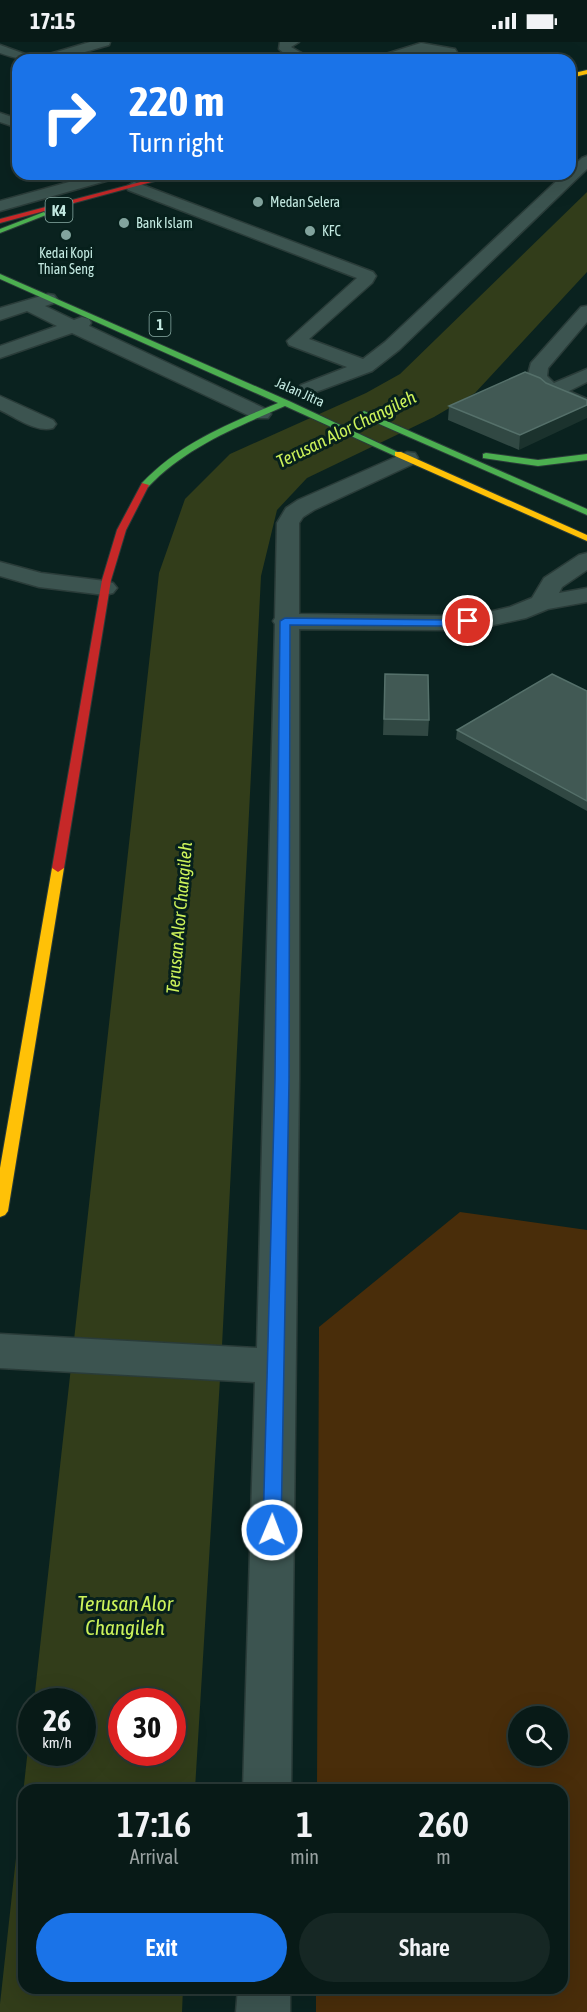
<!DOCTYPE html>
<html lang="en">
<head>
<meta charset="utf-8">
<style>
	body { margin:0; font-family:"Asap Condensed",sans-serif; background:#162724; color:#f1f3f6; height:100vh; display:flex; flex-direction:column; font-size:22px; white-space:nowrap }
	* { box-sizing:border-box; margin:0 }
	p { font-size:20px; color:#98a1a1 }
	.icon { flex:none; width:33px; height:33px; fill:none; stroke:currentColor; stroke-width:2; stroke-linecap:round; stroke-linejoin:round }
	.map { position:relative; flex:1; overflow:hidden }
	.panel { position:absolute; left:18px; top:1742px; width:550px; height:210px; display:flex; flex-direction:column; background:#081a17; border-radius:18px; box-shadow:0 6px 24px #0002,0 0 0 2px #293836 }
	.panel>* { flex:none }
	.guide { position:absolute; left:12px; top:12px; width:564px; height:126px; border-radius:18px; box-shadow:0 6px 24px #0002,0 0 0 2px #293836; background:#1a73e8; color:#fff; overflow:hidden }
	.controls { position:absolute; left:508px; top:1664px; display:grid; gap:12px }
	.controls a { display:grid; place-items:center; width:60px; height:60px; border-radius:50%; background:#081a17; box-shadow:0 6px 24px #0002,0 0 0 2px #293836; font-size:30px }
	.speed { position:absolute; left:18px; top:1646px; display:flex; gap:12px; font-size:30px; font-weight:700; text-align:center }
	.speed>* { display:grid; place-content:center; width:78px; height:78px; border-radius:50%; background:#081a17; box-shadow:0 6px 24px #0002,0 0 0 2px #293836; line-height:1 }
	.speed small { font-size:15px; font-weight:400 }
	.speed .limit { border:9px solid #d22; background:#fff; color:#111 }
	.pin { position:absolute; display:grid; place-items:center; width:51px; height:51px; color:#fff; margin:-26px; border:3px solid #fff; border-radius:50%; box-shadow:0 2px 6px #0007 }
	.me { position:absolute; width:66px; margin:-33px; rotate:1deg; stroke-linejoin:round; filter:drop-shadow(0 0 4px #0008) }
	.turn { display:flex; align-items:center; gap:21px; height:126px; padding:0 18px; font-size:27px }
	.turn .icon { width:78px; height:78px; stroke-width:2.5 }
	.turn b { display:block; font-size:42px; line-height:51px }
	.eta { display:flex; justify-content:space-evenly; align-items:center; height:102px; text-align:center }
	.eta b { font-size:36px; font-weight:600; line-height:42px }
	.button { display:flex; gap:12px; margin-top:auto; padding:12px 18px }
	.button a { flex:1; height:69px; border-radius:36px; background:#1a73e8; color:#fff; font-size:24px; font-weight:600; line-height:69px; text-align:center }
	.button a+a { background:#162724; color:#f1f3f6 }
	.status { display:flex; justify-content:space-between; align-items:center; height:42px; padding:0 30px; background:#081a17; direction:ltr }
	.status svg { height:16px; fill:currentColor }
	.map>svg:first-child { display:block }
	.green { fill:#492d0a; fill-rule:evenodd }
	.water { fill:#323d1a; fill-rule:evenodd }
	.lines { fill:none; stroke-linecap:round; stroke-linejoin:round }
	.street-casing { stroke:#2a3c39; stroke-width:3 }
	.fast-casing { stroke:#2a3c39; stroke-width:2 }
	.slow-casing { stroke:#2a3c39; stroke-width:2 }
	.jam-casing { stroke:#2a3c39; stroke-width:2 }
	.street { fill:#3c5450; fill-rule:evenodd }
	.fast { fill:#4caf50; fill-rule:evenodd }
	.slow { fill:#ffc107; fill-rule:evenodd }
	.jam { fill:#c62828; fill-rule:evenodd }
	.wall { fill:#314843 }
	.shaded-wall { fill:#1b322d }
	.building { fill:#415954; stroke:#55706a; stroke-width:1.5 }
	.route { fill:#1a73e8; stroke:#114b97; stroke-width:1.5 }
	.poi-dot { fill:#82a39d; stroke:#07201c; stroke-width:2 }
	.labels { text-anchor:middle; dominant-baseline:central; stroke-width:6; stroke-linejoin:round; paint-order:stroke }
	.far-poi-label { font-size:14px; fill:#c3e9e1; stroke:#07201c; text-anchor:start }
	.far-street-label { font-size:14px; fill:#c3e9e1; stroke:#07201c }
	.shield { fill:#07201c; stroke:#8bada6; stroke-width:1.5 }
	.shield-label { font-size:15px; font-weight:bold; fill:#c3e9e1 }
	.water-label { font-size:18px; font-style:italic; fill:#ccf25a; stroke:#07201c }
	.near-water-label { font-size:21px; font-style:italic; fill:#ccf25a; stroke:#07201c }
</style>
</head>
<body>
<div class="status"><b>17:15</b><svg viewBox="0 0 49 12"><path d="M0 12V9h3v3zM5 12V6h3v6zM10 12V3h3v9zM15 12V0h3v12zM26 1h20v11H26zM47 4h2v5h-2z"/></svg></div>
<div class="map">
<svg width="587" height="1970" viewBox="0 0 587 1970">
	<rect width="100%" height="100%" fill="#0a221f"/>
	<!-- green -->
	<path class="green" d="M 460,1170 L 587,1188 L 587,1970 L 316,1970 L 316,1946 L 562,1946 L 562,1748 L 317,1747 L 319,1285 ZM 519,1674 L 558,1674 L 558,1713 L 519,1713 Z"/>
	<!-- water -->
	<path class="water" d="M 587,150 L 587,230 L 475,351 L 434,375 L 307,436 L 277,468 L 261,534 L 222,1304 L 195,1747 L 24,1748 L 24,1946 L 183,1946 L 182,1970 L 0,1970 L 0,1962 L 31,1679 L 32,1710 L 82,1710 L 82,1659 L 34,1659 L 159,531 L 185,457 L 230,412 L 366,351 L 400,332 ZM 122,1659 L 172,1659 L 172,1710 L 122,1710 Z"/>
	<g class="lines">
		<defs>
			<path id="street" d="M 90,0 L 110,0 L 109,3 C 70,14 40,26 0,11 L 0,3 L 36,16 Z
				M 280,0 L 299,0 L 291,5 L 314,18 C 300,18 289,17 279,7 Z
				M 421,1 L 455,7 L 458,12 L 456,15 L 460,18 L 440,18 L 437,15 L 440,12 C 414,8 400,18 374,18 L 376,15 Z
				M 0,71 L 18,77 L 18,86 L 0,80 Z
				M 587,114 L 587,127 L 399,308 L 372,329 L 308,353 L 301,351 L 298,347 L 301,343 L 347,325 L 289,303 L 287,299 L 357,236 L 128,148 L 126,145 L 134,140 L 140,142 L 373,230 L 376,234 L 372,241 L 309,297 L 363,317 L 385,300 L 564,132 L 570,132 L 570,127 L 582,116 Z
				M 98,132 L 123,132 L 120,135 L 0,169 L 0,159 Z
				M 48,252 L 54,253 L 57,257 L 54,261 L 45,264 L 74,278 L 82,275 L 89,277 L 91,281 L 89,284 L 268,368 L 271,372 L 268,376 L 254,376 L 72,291 L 0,316 L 0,304 L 57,284 L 27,269 L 0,278 L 0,266 Z
				M 587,264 L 587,280 L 548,326 L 547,334 L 554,341 L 587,327 L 587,340 L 569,349 L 587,357 L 587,370 L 545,353 L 527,336 L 531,321 L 581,265 Z
				M 0,354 L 53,378 L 56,382 L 53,386 C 36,391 15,375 0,368 Z
				M 407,410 L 415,411 L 418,416 L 415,421 L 314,468 L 303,475 L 299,481 L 299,572 L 447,574 L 489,570 L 510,565 L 532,556 L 544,536 L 579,513 L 587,511 L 587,528 L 562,545 L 559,551 L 587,546 L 587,560 L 548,567 L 526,576 L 489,584 L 447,588 L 299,587 L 299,1038 L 291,1748 L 243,1748 L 255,1340 L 0,1326 L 0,1292 L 257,1306 L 275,582 L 273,579 L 275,576 L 277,481 L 286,466 L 298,458 Z
				M 0,520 L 41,531 L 105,539 L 113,541 L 117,546 L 113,551 L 105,553 L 39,545 L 0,534 Z
				M 238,1946 L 290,1946 L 290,1970 L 236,1970 Z"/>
			<path id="fast" d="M 44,170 L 46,173 L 0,191 L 0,187 Z
				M 0,232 L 289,359 L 402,412 L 395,414 L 285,364 C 235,386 186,405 148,445 L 142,445 L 142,441 C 180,401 228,382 278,361 L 0,237 Z
				M 364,369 L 587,467 L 587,473 L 361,374 L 360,372 Z
				M 486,411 L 538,418 L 587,412 L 587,418 L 538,424 L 483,416 L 483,412 Z"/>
			<path id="slow" d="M 587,28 L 587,32 L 570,36 L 570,32 Z
				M 395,410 L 401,410 L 587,493 L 587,499 L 395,414 Z
				M 58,822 L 64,826 L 8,1169 L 5,1173 L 0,1175 L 0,1126 L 52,826 Z"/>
			<path id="jam" d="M 171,132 L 181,132 L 0,181 L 0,177 Z
				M 142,441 L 149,443 L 126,488 L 111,538 L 64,826 L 58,830 L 52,826 L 102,538 L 117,488 Z"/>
		</defs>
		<!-- street casing -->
		<use href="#street" class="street-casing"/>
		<!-- fast casing -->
		<use href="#fast" class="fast-casing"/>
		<!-- slow casing -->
		<use href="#slow" class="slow-casing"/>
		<!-- jam casing -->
		<use href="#jam" class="jam-casing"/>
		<!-- street -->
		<use href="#street" class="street"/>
		<!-- fast -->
		<use href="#fast" class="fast"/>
		<!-- slow -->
		<use href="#slow" class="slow"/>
		<!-- jam -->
		<use href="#jam" class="jam"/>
	</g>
	<!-- wall -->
	<path class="wall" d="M 540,336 L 519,408 L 448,378 L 449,364 Z
		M 385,632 L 429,678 L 428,694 L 383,693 Z
		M 587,649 L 587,769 L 456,697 L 457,688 Z"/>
	<!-- shaded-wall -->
	<path class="shaded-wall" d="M 587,363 L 587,376 L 519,408 L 520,393 Z"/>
	<!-- building -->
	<path class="building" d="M 525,330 L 540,336 L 546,341 L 587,358 L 587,363 L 520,393 L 449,364 Z
		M 385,632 L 428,633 L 429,678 L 384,677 Z
		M 552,632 L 587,649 L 587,759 L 457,688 Z"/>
	<!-- route -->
	<path class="route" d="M 285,576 L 447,578 L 468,576 L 473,579 L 468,582 L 447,584 L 290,583 L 289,1038 L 281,1488 L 278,1494 L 272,1497 L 266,1494 L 263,1488 L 275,1038 L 280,579 Z"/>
	<!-- markers -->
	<g class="poi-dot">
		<circle cx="258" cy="160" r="6"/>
		<circle cx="124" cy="181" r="6"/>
		<circle cx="310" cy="189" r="6"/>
		<circle cx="66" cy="193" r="6"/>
	</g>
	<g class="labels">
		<!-- far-poi labels -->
		<g class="far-poi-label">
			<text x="270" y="160">Medan Selera</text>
			<text x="136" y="181">Bank Islam</text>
			<text x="322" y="189">KFC</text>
			<text x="66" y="211" text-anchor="middle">Kedai Kopi<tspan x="66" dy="16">Thian Seng</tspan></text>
		</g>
		<!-- far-street labels -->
		<g class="far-street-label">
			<text transform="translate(300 350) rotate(24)">Jalan Jitra</text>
		</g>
		<!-- shield labels -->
		<g class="shield">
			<rect x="45.5" y="156" width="27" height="24" rx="4.5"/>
			<rect x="149.5" y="270" width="21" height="24" rx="4.5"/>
		</g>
		<g class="shield-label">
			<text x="59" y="168">K4</text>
			<text x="160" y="282">1</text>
		</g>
		<!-- water labels -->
		<g class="water-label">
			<text transform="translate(346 387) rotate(-26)">Terusan Alor Changileh</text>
			<text transform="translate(179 876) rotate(-85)">Terusan Alor Changileh</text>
		</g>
		<!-- near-water labels -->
		<g class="near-water-label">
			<text x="125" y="1561">Terusan Alor<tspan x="125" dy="24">Changileh</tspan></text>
		</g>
	</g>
</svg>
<div class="controls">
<a><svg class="icon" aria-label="search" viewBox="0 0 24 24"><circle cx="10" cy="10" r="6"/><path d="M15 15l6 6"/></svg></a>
</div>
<div class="speed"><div>26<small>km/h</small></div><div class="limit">30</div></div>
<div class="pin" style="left:468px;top:579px;background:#d93025"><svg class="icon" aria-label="arrive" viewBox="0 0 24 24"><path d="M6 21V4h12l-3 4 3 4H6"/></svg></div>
<svg class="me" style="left:272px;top:1488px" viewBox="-20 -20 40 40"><circle r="17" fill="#1a73e8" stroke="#fff" stroke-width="3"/><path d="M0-11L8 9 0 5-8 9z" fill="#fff"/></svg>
<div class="guide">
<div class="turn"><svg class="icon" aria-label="right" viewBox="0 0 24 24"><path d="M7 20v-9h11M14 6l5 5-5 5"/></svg><div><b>220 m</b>Turn right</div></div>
</div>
<section class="panel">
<div class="eta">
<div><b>17:16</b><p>Arrival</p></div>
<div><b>1</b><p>min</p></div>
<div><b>260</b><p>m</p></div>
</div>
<div class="button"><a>Exit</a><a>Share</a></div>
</section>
</div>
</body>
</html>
